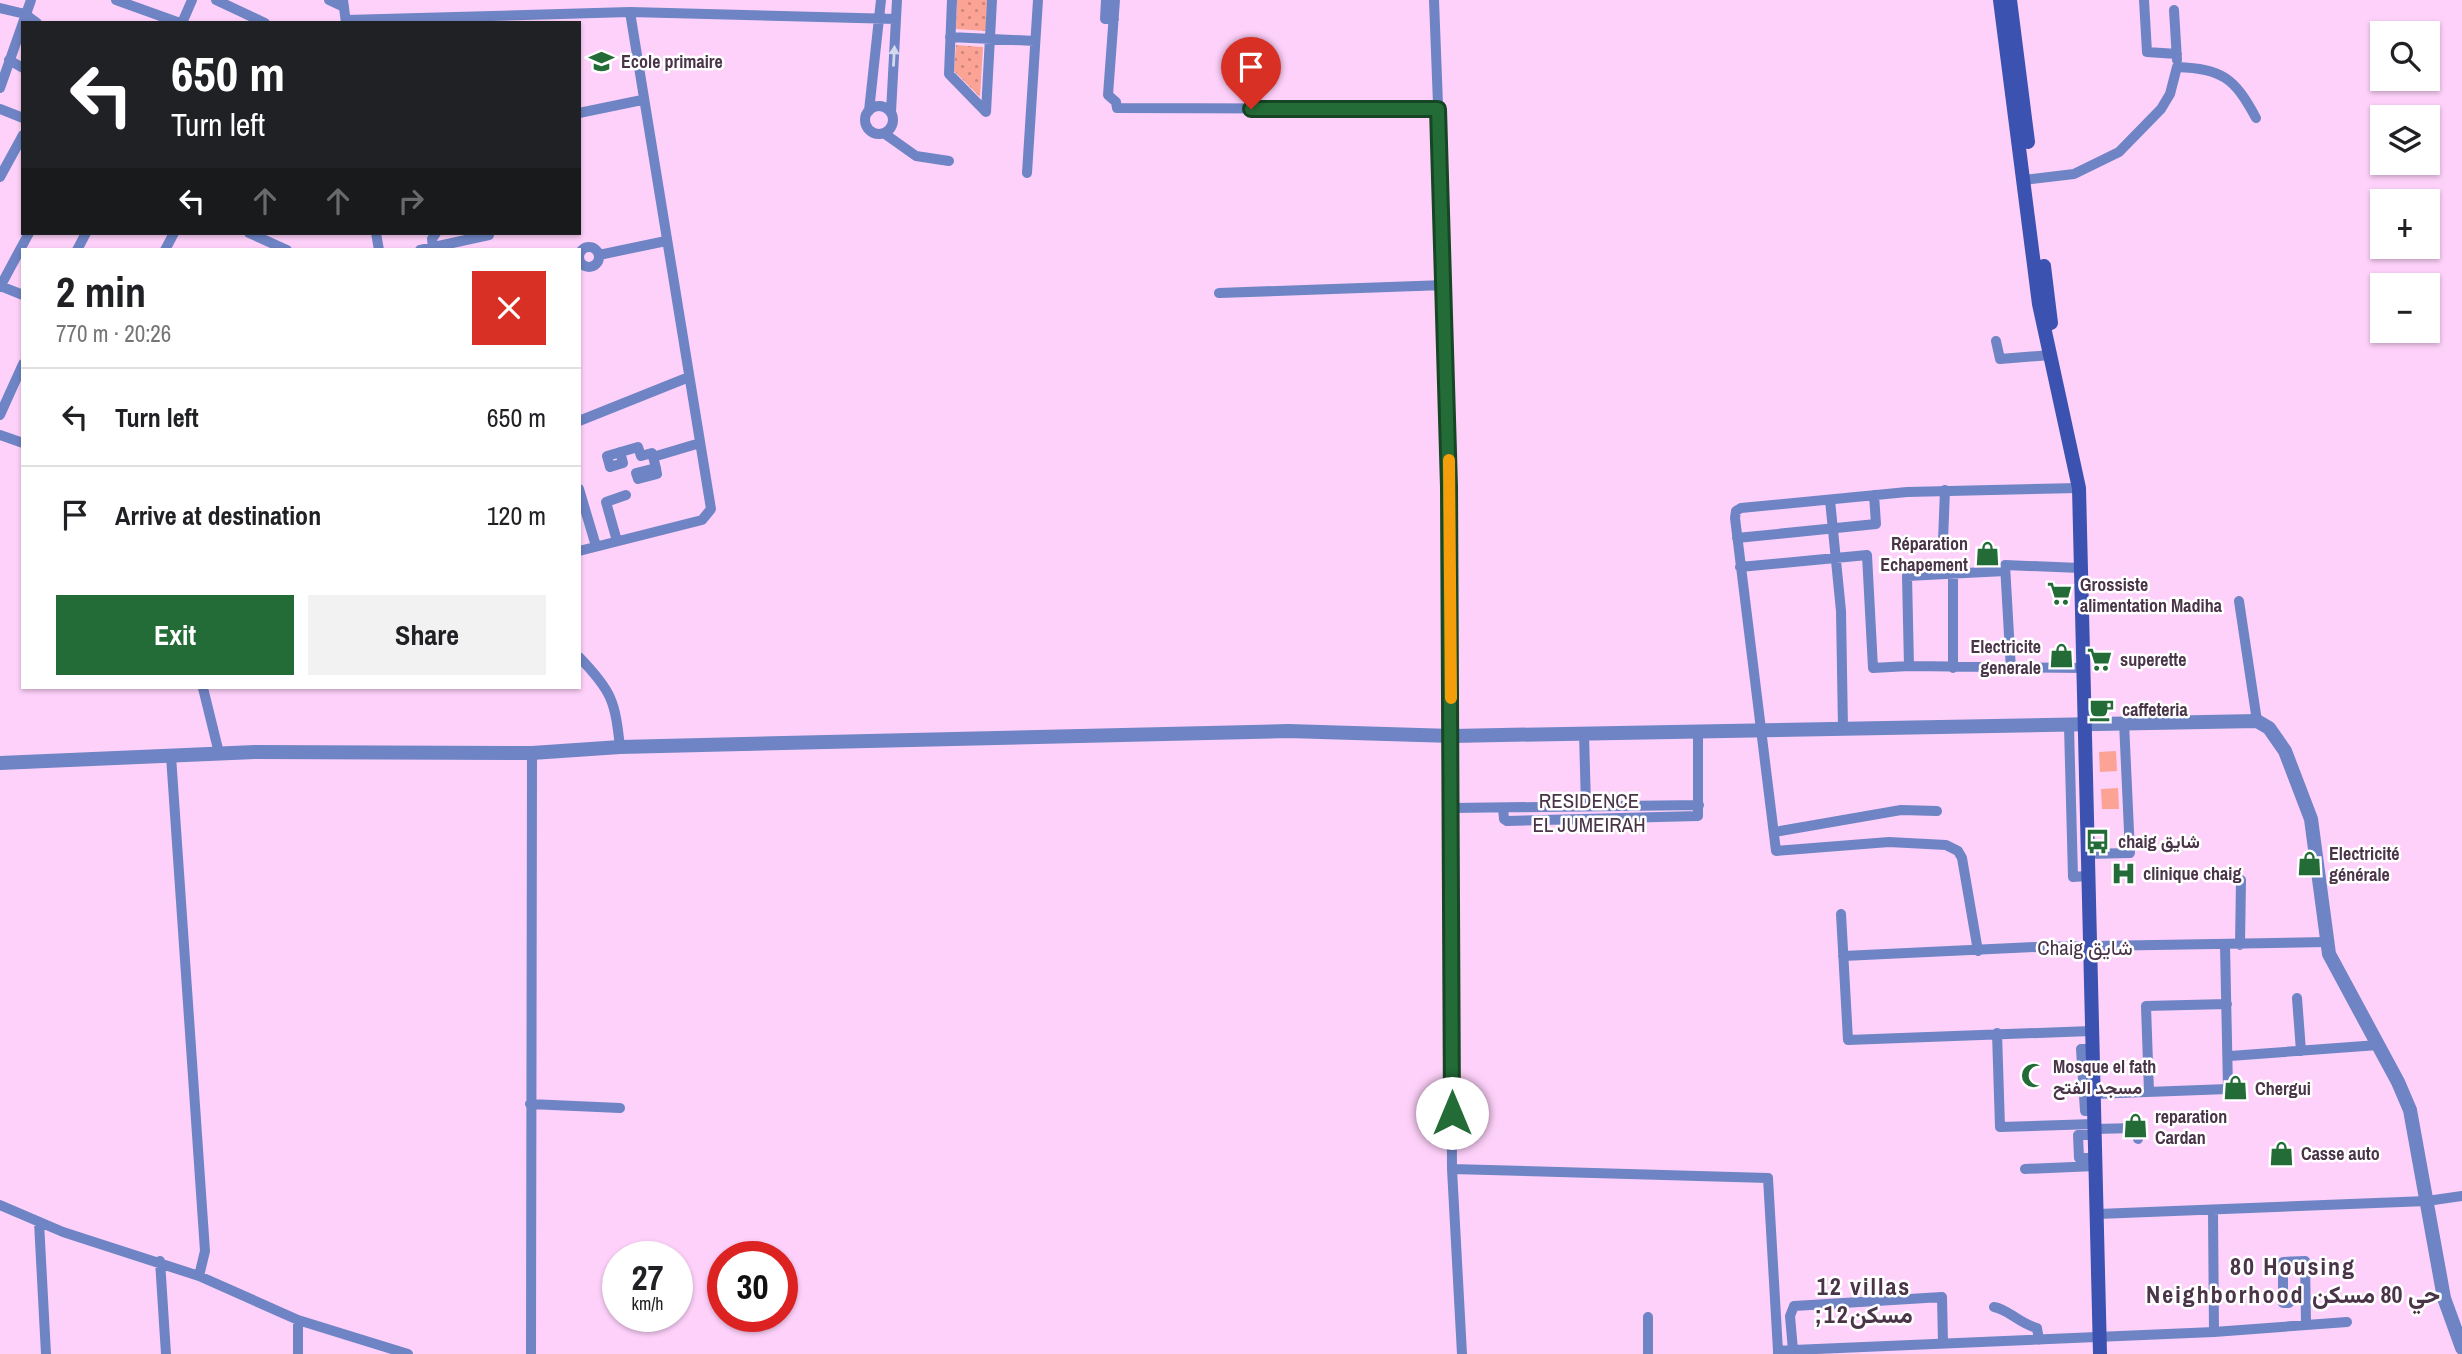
<!DOCTYPE html>
<html lang="en">
<head>
<meta charset="utf-8">
<style>
	body { margin:0; font-family:"Archivo Narrow",Vazirmatn,sans-serif; background:#f2f2f2; color:#202124; height:100vh; display:flex; flex-direction:column; font-size:26px; white-space:nowrap }
	* { box-sizing:border-box; margin:0 }
	p { font-size:23px; color:#757577 }
	.icon { flex:none; width:38px; height:38px; fill:none; stroke:currentColor; stroke-width:2; stroke-linecap:round; stroke-linejoin:round }
	.map { position:relative; flex:1; overflow:hidden }
	.sheet { position:absolute; left:21px; top:248px; width:560px; height:441px; display:flex; flex-direction:column; background:#fff; border-radius:0px; box-shadow:0 2px 5px #0004 }
	.sheet>* { flex:none }
	.banner { position:absolute; left:21px; top:21px; width:560px; height:214px; border-radius:0px; box-shadow:0 2px 5px #0004; background:#202124; color:#fff; overflow:hidden }
	.fabs { position:absolute; left:2370px; top:21px; display:grid; gap:14px }
	.fabs a { display:grid; place-items:center; width:70px; height:70px; border-radius:0px; background:#fff; box-shadow:0 2px 5px #0004; font-size:35px }
	.speed { position:absolute; left:602px; top:1241px; display:flex; gap:14px; font-size:35px; font-weight:700; text-align:center }
	.speed>* { display:grid; place-content:center; width:91px; height:91px; border-radius:50%; background:#fff; box-shadow:0 2px 5px #0004; line-height:1 }
	.speed small { font-size:18px; font-weight:400 }
	.speed .limit { border:10px solid #d22; background:#fff; color:#111 }
	.pin { position:absolute; display:grid; place-items:center; width:60px; height:60px; color:#fff; margin:-72px -30px; border-radius:50% 50% 50% 0; rotate:-45deg; box-shadow:0 0 7px #0007 }
	.pin .icon { rotate:45deg }
	.me { position:absolute; width:77px; margin:-38px; rotate:0deg; stroke-linejoin:round; filter:drop-shadow(0 0 5px #0008) }
	.turn { display:flex; align-items:center; gap:24px; height:147px; padding:0 35px; font-size:32px }
	.turn .icon { width:91px; height:91px; stroke-width:2.5 }
	.turn b { display:block; font-size:49px; line-height:60px }
	.lanes { display:flex; align-items:center; height:66px; padding:0 35px; background:#0003; justify-content:center; gap:35px; direction:ltr }
	.lanes .off { opacity:.35 }
	.round { display:grid; place-items:center; flex:none; width:74px; height:74px; border-radius:0px; background:#f2f2f2 }
	.headline { display:flex; align-items:center; justify-content:space-between; height:119px; padding:0 35px }
	h1 { font-size:42px; font-weight:700; line-height:52px }
	.button { display:flex; gap:14px; margin-top:auto; padding:14px 35px }
	.button a { flex:1; height:80px; border-radius:0px; background:#236b37; color:#fff; font-size:28px; font-weight:700; line-height:80px; text-align:center }
	.button a+a { background:#f2f2f2; color:#202124 }
	ul { padding:0; list-style:none }
	li { display:flex; align-items:center; gap:21px; height:98px; padding:0 35px; border-top:2px solid #e0e0e0 }
	li div { flex:1 }
	li b { display:block; font-size:26px }
	li em { font-style:normal }
	.map>svg:first-child { display:block }
	.grass { fill:#fba395 }
	.garden { fill:url(#garden-dots) }
	.lines { fill:none; stroke-linecap:round; stroke-linejoin:round }
	.minor { stroke:#6f84c4; stroke-width:10 }
	.tertiary { stroke:#6f84c4; stroke-width:14 }
	.secondary { stroke:#3b52b1; stroke-width:14 }
	.oneway { fill:#d4daed }
	.route-casing { stroke:#174624; stroke-width:18 }
	.route { stroke:#236b37; stroke-width:12 }
	.slow { stroke:#f59e0b; stroke-width:12 }
	.labels { text-anchor:middle; dominant-baseline:central; stroke-width:5; stroke-linejoin:round; paint-order:stroke }
	.poi-label { font-size:18px; font-weight:bold; fill:#4a3448; stroke:#fff; text-anchor:start }
	.quarter-label { font-size:21px; fill:#4a3448; stroke:#fff }
	.district-label { font-size:24px; font-weight:bold; letter-spacing:2px; fill:#4a3448; stroke:#fff }
</style>
</head>
<body>
<div class="map">
<svg width="2462" height="1354" viewBox="0 0 2462 1354">
	<defs>
		<pattern id="garden-dots" width="8" height="8" patternUnits="userSpaceOnUse" patternTransform="scale(1.75)"><rect width="8" height="8" fill="#fba395"/><path d="M2 2h.1M6 6h.1" fill="none" stroke="#cd867c" stroke-width="1.8" stroke-linecap="round"/></pattern>
	</defs>
	<rect width="100%" height="100%" fill="#fed1fa"/>
	<!-- grass -->
	<path class="grass" d="M 2116,751 L 2117,771 L 2100,772 L 2099,752 Z
		M 2118,788 L 2119,809 L 2102,809 L 2101,789 Z"/>
	<!-- garden -->
	<path class="garden" d="M 957,0 L 987,0 L 986,31 L 956,29 Z
		M 956,45 L 983,47 L 980,97 L 954,71 Z"/>
	<g class="lines">
		<!-- minor -->
		<path class="minor" d="M 116,0 L 180,23
			M 216,0 L 265,23
			M 329,0 L 344,7
			M 343,0 L 346,23
			M 952,0 L 949,74 L 986,112 L 992,0
			M 1106,0 L 1105,19 L 1114,19
			M 1115,0 L 1108,95 L 1116,102 L 1117,108 L 1438,109
			M 1434,0 L 1447,338 L 1452,1169 L 1462,1354
			M 2144,0 L 2147,52 L 2177,54
			M 0,8 L 25,14 L 37,23
			M 2174,10 L 2177,60
			M 630,12 L 896,19
			M 346,20 L 630,12 L 711,509 L 702,520 L 579,551
			M 182,23 L 192,0
			M 950,37 L 1035,41
			M 9,60 L 23,68
			M 0,88 L 31,0
			M865 120a14 14 0 1 1 28 0a14 14 0 1 1-28 0Z
			M 0,109 L 23,118
			M 869,111 L 881,0
			M 891,112 L 897,0
			M 579,113 L 642,100
			M 885,134 L 916,156 L 949,161
			M 1027,173 L 1038,0
			M 0,177 L 23,135
			M 2024,180 L 2074,174 L 2119,152 L 2161,109 L 2170,94 L 2177,67 C 2222,69 2234,77 2256,118
			M 249,233 L 287,250
			M 376,233 L 379,250
			M 433,247 L 432,239 L 436,233
			M579 257a10 10 0 1 1 20 0a10 10 0 1 1-20 0Z
			M 77,250 L 86,233
			M 165,250 L 174,233
			M 420,250 L 489,235 L 489,233
			M 599,255 L 666,241
			M 0,286 L 23,295
			M 0,287 L 29,233
			M 1219,293 L 1445,285
			M 1996,341 L 2000,359 L 2051,355
			M 0,415 L 23,364
			M 579,421 L 689,377
			M 0,435 L 23,443
			M 620,452 L 623,463 L 610,467 L 607,456 L 638,447 L 641,456 L 652,453 C 654,460 656,467 657,474 L 638,479 L 636,473 L 656,468
			M 653,457 L 700,443
			M 579,489 L 596,546
			M 1830,500 L 1841,611 L 1843,729
			M 1737,538 L 1876,524 L 1874,495
			M 617,541 L 606,502 L 626,495
			M 1943,541 L 1945,490
			M 1740,567 L 1867,555 L 1873,668 L 1909,666
			M 2005,571 L 1907,576 L 1909,666 L 2084,668
			M 1953,574 L 1953,668
			M 2239,601 L 2257,721
			M 579,657 C 612,691 615,701 620,747
			M 2011,670 L 2005,565 L 2080,568
			M 203,688 L 219,753
			M 2069,726 L 2073,877 L 2086,876
			M 1584,733 L 1586,806
			M 1452,808 L 1699,805
			M 1503,808 L 1504,819 L 1507,821 L 1698,816 L 1698,732
			M 1774,832 L 1901,810 L 1937,811
			M 2086,854 L 2130,853 L 2124,722
			M 1841,914 L 1848,1040 L 2091,1031
			M 2240,945 L 2241,880
			M 1978,951 L 1962,858 L 1958,851 L 1946,845 L 1889,842 L 1776,851 L 1735,518 L 1736,511 L 1741,508 L 1907,492 L 2079,488
			M 1843,956 L 2036,947 L 2327,942
			M 2297,998 L 2301,1051
			M 1997,1033 L 2000,1127 L 2094,1124
			M 2092,1049 L 2081,1049 L 2085,1111 L 2094,1111
			M 2230,1056 L 2378,1045
			M 2149,1092 L 2146,1006 L 2227,1004
			M 2093,1094 L 2228,1089 L 2225,945
			M 530,1104 L 620,1108
			M 2094,1129 L 2137,1128 L 2138,1139
			M 2094,1135 L 2078,1135 L 2079,1158 L 2095,1158
			M 1452,1169 L 1768,1178 L 1778,1351
			M 2025,1169 L 2096,1166
			M 0,1205 L 63,1232 L 199,1276 L 205,1251 L 171,756
			M 2213,1211 L 2214,1332
			M 2098,1214 L 2427,1201 L 2462,1196
			M 39,1222 L 46,1354
			M 160,1261 L 166,1354
			M 199,1276 L 298,1320 L 408,1354
			M 2306,1299 L 2289,1299 L 2289,1303 L 2283,1303 L 2283,1262 L 2305,1261 L 2306,1323
			M 1994,1307 C 2008,1309 2020,1324 2037,1328 L 2039,1340
			M 1793,1350 L 1790,1316 L 1794,1306 L 1942,1297 L 1943,1343
			M 298,1354 L 298,1320
			M 531,1354 L 532,753
			M 1648,1354 L 1648,1317
			M 1778,1354 L 1778,1351 L 1793,1350 L 2214,1332 L 2347,1322"/>
		<!-- tertiary -->
		<path class="tertiary" d="M 0,763 L 255,752 L 532,753 L 620,747 L 1288,731 L 1452,736 L 2257,721 L 2269,728 L 2285,751 L 2311,819 L 2329,954 L 2398,1082 L 2410,1110 L 2444,1298 L 2462,1348"/>
		<!-- secondary -->
		<path class="secondary" d="M 2000,0 L 2039,304 L 2079,488 L 2100,1354
			M 2010,0 L 2028,142
			M 2044,266 L 2051,323"/>
	</g>
	<!-- one-way arrows -->
	<defs><path id="oneway-solid" d="M-6-.8H1V-3.2L6.5 0L1 3.2V.8H-6Z" transform="scale(1.75)"/></defs>
	<use class="oneway" href="#oneway-solid" transform="translate(894 56) rotate(-87)"/>
	<g class="lines">
		<defs>
			<path id="route" d="M 1251,109 L 1438,109 L 1449,487 L 1452,1113"/>
		</defs>
		<!-- route casing -->
		<use href="#route" class="route-casing"/>
		<!-- route -->
		<use href="#route" class="route"/>
		<!-- slow -->
		<path class="slow" d="M 1449,460 L 1451,698"/>
	</g>
	<!-- icons -->
	<defs>
		<symbol id="school-bare" viewBox="-9 -9 18 18"><path d="M0-5L7-2L0 1L-7-2ZM-4 1L0 2.5L4 1V4Q0 6-4 4Z" fill="#236b37" stroke="#fff" stroke-width="2.5" paint-order="stroke"/></symbol>
		<symbol id="shop-bare" viewBox="-9 -9 18 18"><path d="M-5-2.5h2.3a2.7 3.5 0 0 1 5.4 0H5L5.5 6h-11ZM-1.5-2.5h3a1.5 2.3 0 0 0-3 0Z" fill="#236b37" stroke="#fff" stroke-width="2.5" paint-order="stroke"/></symbol>
		<symbol id="supermarket-bare" viewBox="-9 -9 18 18"><path d="M-6-5.5h2.5l.6 2H6L4.5 2H-2.5L-4.4-4H-6ZM-1.5 3.2a1.3 1.3 0 1 0 .1 0ZM3 3.2a1.3 1.3 0 1 0 .1 0Z" fill="#236b37" stroke="#fff" stroke-width="2.5" paint-order="stroke"/></symbol>
		<symbol id="cafe-bare" viewBox="-9 -9 18 18"><path d="M-5.5-4.5H6V0H3Q3 3.5 0 3.5H-2.5Q-5.5 3.5-5.5 0ZM3-3.2v2h1.7v-2ZM-6 4.5H4V6H-6Z" fill="#236b37" stroke="#fff" stroke-width="2.5" paint-order="stroke"/></symbol>
		<symbol id="bus-bare" viewBox="-9 -9 18 18"><path d="M-5-6H5V4H4V6H2V4H-2V6H-4V4H-5ZM-3.5-4V0h7V-4ZM-3.5 1.2v1.5H-2V1.2ZM2 1.2v1.5H3.5V1.2Z" fill="#236b37" stroke="#fff" stroke-width="2.5" paint-order="stroke"/></symbol>
		<symbol id="hospital-bare" viewBox="-9 -9 18 18"><path d="M-5-5h3v3.5h4V-5h3V5h-3V1.5h-4V5h-3Z" fill="#236b37" stroke="#fff" stroke-width="2.5" paint-order="stroke"/></symbol>
		<symbol id="mosque-bare" viewBox="-9 -9 18 18"><path d="M3.5-4.9A6 6 0 1 0 3.5 4.9A5 5 0 1 1 3.5-4.9Z" fill="#236b37" stroke="#fff" stroke-width="2.5" paint-order="stroke"/></symbol>
	</defs>
	<g fill-rule="evenodd">
		<use href="#school-bare" x="584" y="44" width="35" height="35"/>
		<use href="#shop-bare" x="1970" y="536" width="35" height="35"/>
		<use href="#supermarket-bare" x="2042" y="576" width="35" height="35"/>
		<use href="#shop-bare" x="2044" y="638" width="35" height="35"/>
		<use href="#supermarket-bare" x="2082" y="642" width="35" height="35"/>
		<use href="#cafe-bare" x="2084" y="692" width="35" height="35"/>
		<use href="#bus-bare" x="2080" y="824" width="35" height="35"/>
		<use href="#shop-bare" x="2292" y="846" width="35" height="35"/>
		<use href="#hospital-bare" x="2106" y="856" width="35" height="35"/>
		<use href="#mosque-bare" x="2016" y="1058" width="35" height="35"/>
		<use href="#shop-bare" x="2218" y="1070" width="35" height="35"/>
		<use href="#shop-bare" x="2118" y="1108" width="35" height="35"/>
		<use href="#shop-bare" x="2264" y="1136" width="35" height="35"/>
	</g>
	<g class="labels">
		<!-- poi labels -->
		<g class="poi-label">
			<text x="621" y="61">Ecole primaire</text>
			<text x="1968" y="543" text-anchor="end">Réparation<tspan x="1968" dy="21">Echapement</tspan></text>
			<text x="2080" y="584">Grossiste<tspan x="2080" dy="21">alimentation Madiha</tspan></text>
			<text x="2041" y="646" text-anchor="end">Electricite<tspan x="2041" dy="21">generale</tspan></text>
			<text x="2120" y="659">superette</text>
			<text x="2122" y="709">caffeteria</text>
			<text x="2118" y="841">chaig شايق</text>
			<text x="2329" y="853">Electricité<tspan x="2329" dy="21">générale</tspan></text>
			<text x="2143" y="873">clinique chaig</text>
			<text x="2053" y="1066">Mosque el fath<tspan x="2053" dy="21">مسجد الفتح</tspan></text>
			<text x="2255" y="1088">Chergui</text>
			<text x="2155" y="1116">reparation<tspan x="2155" dy="21">Cardan</tspan></text>
			<text x="2301" y="1153">Casse auto</text>
		</g>
		<!-- quarter labels -->
		<g class="quarter-label">
			<text x="1589" y="800">RESIDENCE<tspan x="1589" dy="24">EL JUMEIRAH</tspan></text>
			<text x="2085" y="947">Chaig شايق</text>
		</g>
		<!-- district labels -->
		<g class="district-label">
			<text x="2293" y="1266">80 Housing<tspan x="2293" dy="28">Neighborhood حي 80 مسكن</tspan></text>
			<text x="1864" y="1286">12 villas<tspan x="1864" dy="28">;12مسكن</tspan></text>
		</g>
	</g>
</svg>
<div class="fabs">
<a><svg class="icon" aria-label="search" viewBox="0 0 24 24"><circle cx="10" cy="10" r="6"/><path d="M15 15l6 6"/></svg></a>
<a><svg class="icon" aria-label="layers" viewBox="0 0 24 24"><path d="M12 4l9 5-9 5-9-5zM3 14l9 5 9-5"/></svg></a>
<a>+</a>
<a>−</a>
</div>
<div class="speed"><div>27<small>km/h</small></div><div class="limit">30</div></div>
<div class="pin" style="left:1251px;top:109px;background:#d93025"><svg class="icon" aria-label="arrive" viewBox="0 0 24 24"><path d="M6 21V4h12l-3 4 3 4H6"/></svg></div>
<svg class="me" style="left:1452px;top:1113px" viewBox="-20 -20 40 40"><circle r="19" fill="#fff"/><path d="M0-13L10 11 0 6-10 11z" fill="#236b37"/></svg>
<div class="banner">
<div class="turn"><svg class="icon" aria-label="left" viewBox="0 0 24 24"><path d="M17 20v-9H6M10 6l-5 5 5 5"/></svg><div><b>650 m</b>Turn left</div></div>
<div class="lanes"><svg class="icon" aria-label="left" viewBox="0 0 24 24"><path d="M17 20v-9H6M10 6l-5 5 5 5"/></svg><svg class="icon off" aria-label="ahead" viewBox="0 0 24 24"><path d="M12 20V5M6 11l6-6 6 6"/></svg><svg class="icon off" aria-label="ahead" viewBox="0 0 24 24"><path d="M12 20V5M6 11l6-6 6 6"/></svg><svg class="icon off" aria-label="right" viewBox="0 0 24 24"><path d="M7 20v-9h11M14 6l5 5-5 5"/></svg></div>
</div>
<section class="sheet">
<div class="headline"><div><h1>2 min</h1><p>770 m · 20:26</p></div><a class="round" style="background:#d93025;color:#fff"><svg class="icon" aria-label="close" viewBox="0 0 24 24"><path d="M6 6l12 12M18 6L6 18"/></svg></a></div>
<ul>
<li><svg class="icon" aria-label="left" viewBox="0 0 24 24"><path d="M17 20v-9H6M10 6l-5 5 5 5"/></svg><div><b>Turn left</b></div><em>650 m</em></li>
<li><svg class="icon" aria-label="arrive" viewBox="0 0 24 24"><path d="M6 21V4h12l-3 4 3 4H6"/></svg><div><b>Arrive at destination</b></div><em>120 m</em></li>
</ul>
<div class="button"><a>Exit</a><a>Share</a></div>
</section>
</div>
</body>
</html>
